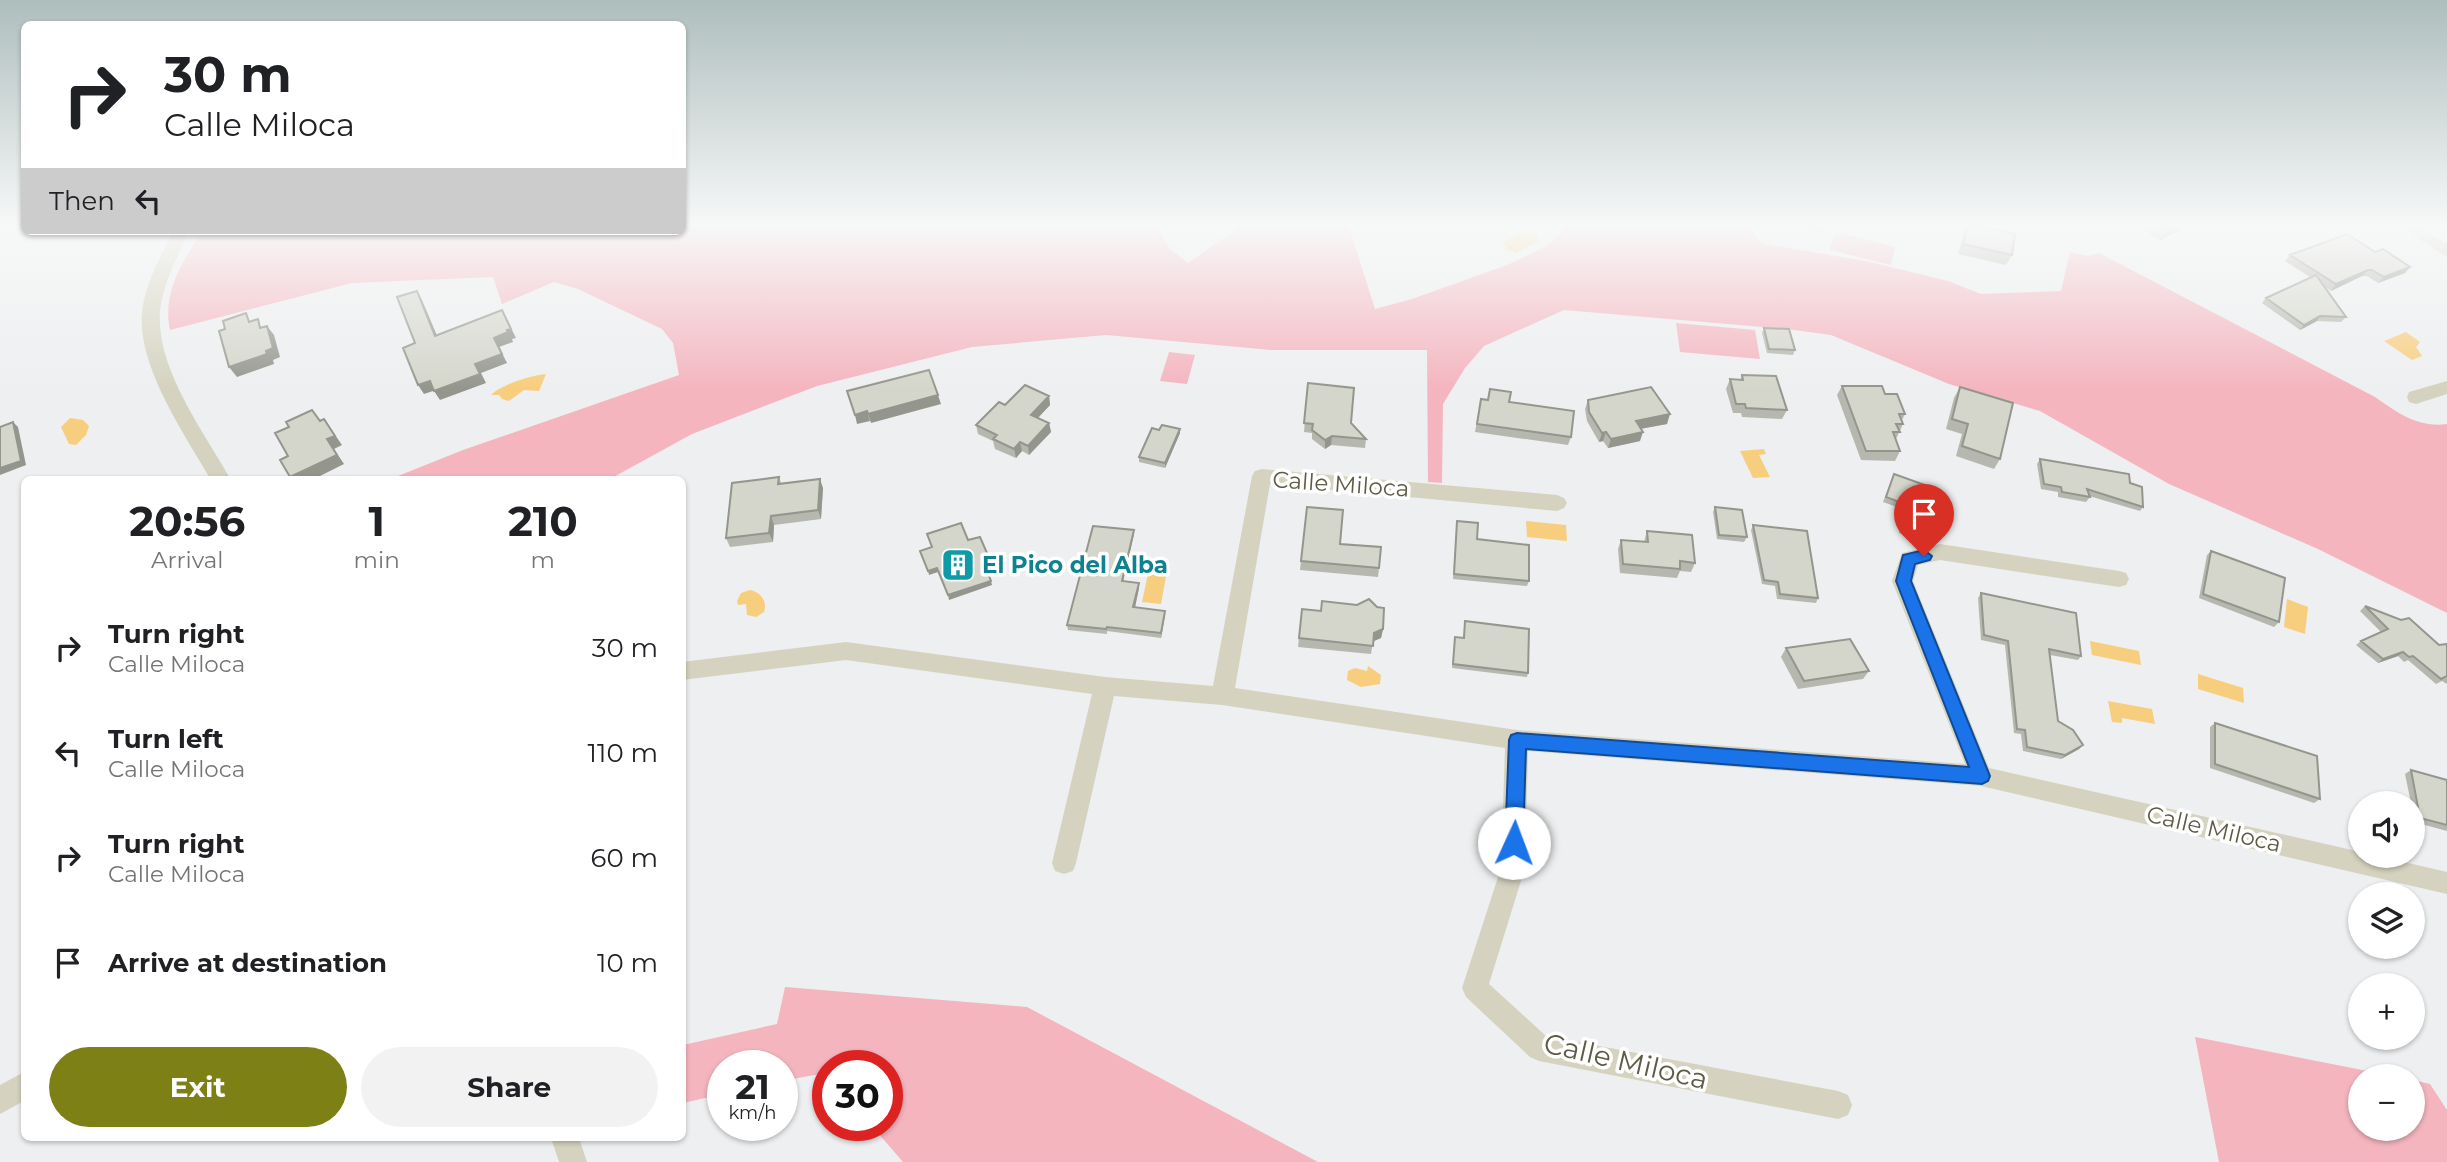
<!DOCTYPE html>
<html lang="en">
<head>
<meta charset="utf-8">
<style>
	body { margin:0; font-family:Montserrat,sans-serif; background:#f2f2f2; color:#202124; height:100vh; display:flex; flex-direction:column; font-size:26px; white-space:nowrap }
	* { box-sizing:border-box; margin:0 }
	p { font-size:23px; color:#757577 }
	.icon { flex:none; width:38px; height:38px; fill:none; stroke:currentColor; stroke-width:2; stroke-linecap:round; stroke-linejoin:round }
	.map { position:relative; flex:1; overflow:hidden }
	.side { position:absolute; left:21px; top:476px; width:665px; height:665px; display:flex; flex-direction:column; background:#fff; border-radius:10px; box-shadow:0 2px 5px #0004 }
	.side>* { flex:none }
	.top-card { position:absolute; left:21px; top:21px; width:665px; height:214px; border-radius:10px; box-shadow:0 2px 5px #0004; background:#fff; color:#202124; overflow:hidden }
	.fabs { position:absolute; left:2348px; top:791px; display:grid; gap:14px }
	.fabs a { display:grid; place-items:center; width:77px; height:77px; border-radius:50%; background:#fff; box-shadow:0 2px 5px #0004; font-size:35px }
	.speed { position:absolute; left:707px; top:1050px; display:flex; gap:14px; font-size:35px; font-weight:700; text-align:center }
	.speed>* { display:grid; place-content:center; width:91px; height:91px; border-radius:50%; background:#fff; box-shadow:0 2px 5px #0004; line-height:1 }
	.speed small { font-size:18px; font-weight:400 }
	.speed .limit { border:10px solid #d22; background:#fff; color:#111 }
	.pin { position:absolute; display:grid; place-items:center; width:60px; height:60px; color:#fff; margin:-72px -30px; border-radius:50% 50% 50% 0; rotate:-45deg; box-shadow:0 0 7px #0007 }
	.pin .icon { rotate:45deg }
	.me { position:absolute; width:77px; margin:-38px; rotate:2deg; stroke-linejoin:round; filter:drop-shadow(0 0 5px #0008) }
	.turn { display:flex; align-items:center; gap:24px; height:147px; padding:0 28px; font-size:32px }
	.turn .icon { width:91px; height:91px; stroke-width:2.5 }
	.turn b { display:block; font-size:49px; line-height:60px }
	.then { display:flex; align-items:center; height:66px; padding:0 28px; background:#0003; gap:14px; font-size:26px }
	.eta { display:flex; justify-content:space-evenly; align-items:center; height:119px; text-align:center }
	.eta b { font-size:42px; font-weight:700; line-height:49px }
	.primary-button { display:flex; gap:14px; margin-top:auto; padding:14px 28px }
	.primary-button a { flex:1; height:80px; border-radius:42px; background:#7d8015; color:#fff; font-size:28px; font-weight:700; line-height:80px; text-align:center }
	.primary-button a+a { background:#f2f2f2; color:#202124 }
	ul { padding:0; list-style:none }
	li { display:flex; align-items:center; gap:21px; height:105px; padding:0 28px }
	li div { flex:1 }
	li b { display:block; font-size:26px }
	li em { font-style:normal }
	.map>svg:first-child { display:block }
	.green { fill:#f4b5bf }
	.water { fill:#f7ce7d }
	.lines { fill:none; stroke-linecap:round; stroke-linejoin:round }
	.street { fill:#d5d3bf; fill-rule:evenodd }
	.wall { fill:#b6b8af }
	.shaded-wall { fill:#94968e }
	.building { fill:#d4d6cb; stroke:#94968e; stroke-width:2 }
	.route { fill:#1a73e8; stroke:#114b97; stroke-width:2 }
	.labels { text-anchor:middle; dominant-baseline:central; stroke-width:7; stroke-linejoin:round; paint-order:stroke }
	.street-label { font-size:23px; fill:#5d5b43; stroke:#fff }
	.culture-label { font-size:23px; font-weight:bold; fill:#0d838f; stroke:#fff; text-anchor:start }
	.near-street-label { font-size:28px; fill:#5d5b43; stroke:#fff }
</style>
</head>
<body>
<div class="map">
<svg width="2447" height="1162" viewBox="0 0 2447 1162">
	<rect width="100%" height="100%" fill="#edeff0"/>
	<!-- green -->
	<path class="green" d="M 683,227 L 1157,227 L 1170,249 L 1188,263 L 1240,227 L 1349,227 L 1375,309 L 1412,299 L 1507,265 L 1547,246 L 1567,227 L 1753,227 L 1754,236 L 1764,244 L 1866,261 L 1948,281 L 1981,294 L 2061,291 L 2070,252 L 2087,256 L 2099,253 L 2375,397 C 2398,413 2418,428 2447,424 L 2447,613 L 2318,549 L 2169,484 L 2040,411 L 1949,384 L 1831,335 L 1787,329 L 1564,310 L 1484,346 L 1465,368 L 1443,404 L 1442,483 L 1428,482 L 1427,350 L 1271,350 L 1106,335 L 972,347 L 817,386 L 692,434 L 610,479 L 388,480 L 463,450 L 679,375 L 673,343 L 662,329 L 578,289 L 554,282 L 502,304 L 493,277 L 352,283 L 170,330 C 162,293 182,261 203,231 L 349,236 L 352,231 L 557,231 L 556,234 L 569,231 L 682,231 Z
		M 1835,232 L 1895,247 L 1891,265 L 1830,250 Z
		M 1676,323 L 1755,330 L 1760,359 L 1680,352 Z
		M 1169,352 L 1195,355 L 1187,384 L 1160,381 Z
		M 785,987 L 1027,1007 L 1318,1162 L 903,1162 L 871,1125 L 887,1125 L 887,1066 L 828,1066 L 828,1075 L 825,1073 L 782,1081 L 782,1066 L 723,1066 L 723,1094 L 683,1103 L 683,1045 L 777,1024 Z
		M 2195,1037 L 2393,1076 L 2361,1076 L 2361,1129 L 2413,1129 L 2413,1080 L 2430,1084 L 2447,1110 L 2447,1162 L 2219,1162 Z"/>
	<!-- water -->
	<path class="water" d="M 1526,230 L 1537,233 L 1537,238 L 1541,240 L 1516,253 L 1505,250 L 1506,246 L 1501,243 Z
		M 2406,332 L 2420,342 L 2416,347 L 2422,356 L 2412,360 L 2384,341 Z
		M 546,374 L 539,391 L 524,390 L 509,401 L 502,399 L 499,395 L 491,395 C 501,385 531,375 546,374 Z
		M 70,418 L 83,420 L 89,426 L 86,435 L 76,445 L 69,444 L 61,427 Z
		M 1764,449 L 1766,454 L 1759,455 L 1770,477 L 1753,478 L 1740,451 Z
		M 1526,521 L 1566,525 L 1567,541 L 1527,537 Z
		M 1149,569 L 1167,571 L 1161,604 L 1142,602 Z
		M 750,590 C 760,592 768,601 764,612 L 756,617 L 747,615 L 746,604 L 738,605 L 737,601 L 741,593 Z
		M 2287,599 L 2308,607 L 2305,634 L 2284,627 Z
		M 2090,641 L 2139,651 L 2141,665 L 2092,655 Z
		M 1368,666 L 1381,675 L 1380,684 L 1361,687 L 1347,680 L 1348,671 L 1355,668 L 1367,671 Z
		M 2198,674 L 2243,688 L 2244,703 L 2198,689 Z
		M 2108,701 L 2152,709 L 2155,724 L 2122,718 L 2122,723 L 2112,722 Z"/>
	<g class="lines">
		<!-- street -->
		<path class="street" d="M 2400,227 L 2419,227 L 2447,244 L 2447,257 Z
			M 173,231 L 189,231 C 178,256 162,285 160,312 C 156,369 204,432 231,480 L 211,480 C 184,433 137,366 142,312 C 145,284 161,256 173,231 Z
			M 2447,381 L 2447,394 L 2416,404 L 2409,402 L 2407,397 L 2409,392 Z
			M 1262,469 L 1557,495 L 1564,498 L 1567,503 L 1564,508 L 1557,511 L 1270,484 L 1235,688 L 1517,730 L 1965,764 L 1892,581 L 1902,553 L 1940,544 L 2119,571 L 2126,573 L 2129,579 L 2126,585 L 2119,587 L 1940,560 L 1918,565 L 1913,581 L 1989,768 L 2361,852 L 2361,856 L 2378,856 L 2447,872 L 2447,894 L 1981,786 L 1528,751 L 1525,868 L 1489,984 L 1546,1036 L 1838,1091 L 1848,1095 L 1852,1105 L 1848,1115 L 1838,1119 L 1539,1061 L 1530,1057 L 1466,997 L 1462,988 L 1501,868 L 1505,748 L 1222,705 L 1114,696 L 1076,863 L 1073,871 L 1064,874 L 1055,871 L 1052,863 L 1092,694 L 846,660 L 682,680 L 682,662 L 846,642 L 1105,677 L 1213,686 L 1252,476 L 1255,471 Z
			M 24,1072 L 24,1101 L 0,1114 L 0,1085 Z
			M 551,1138 L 579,1138 L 587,1162 L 559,1162 Z"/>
	</g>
	<!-- wall -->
	<path class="wall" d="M 1800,227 L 1827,227 L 1824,233 Z
		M 1967,227 L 1986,227 L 2012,255 L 2006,265 L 1958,254 L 1964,232 Z
		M 2138,227 L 2187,227 L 2160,240 Z
		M 2290,255 L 2405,273 L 2378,283 L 2367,276 L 2362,276 L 2331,291 L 2324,286 L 2346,317 L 2341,322 L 2317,321 L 2300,330 L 2262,303 L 2266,298 L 2310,277 L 2285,261 Z
		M 1764,328 L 1795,350 L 1793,355 L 1767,353 L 1762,333 Z
		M 1742,375 L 1787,410 L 1782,419 L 1742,417 L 1741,413 L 1733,413 L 1726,389 L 1730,379 L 1740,380 Z
		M 1308,383 L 1366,439 L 1365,448 L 1331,445 L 1325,449 L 1312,439 L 1312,433 L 1304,432 Z
		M 1842,386 L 1885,394 L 1905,414 L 1902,420 L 1903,424 L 1896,439 L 1900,451 L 1895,461 L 1861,460 L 1837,395 Z
		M 1960,387 L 2000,459 L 1994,469 L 1956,456 L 1962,434 L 1946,429 L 1954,398 Z
		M 1049,396 L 1050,405 L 1038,418 L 1049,423 L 1051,432 L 1029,455 L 1022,451 L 1016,458 L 995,449 L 993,441 L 978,434 L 976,425 L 1005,405 Z
		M 1481,399 L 1509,402 L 1571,437 L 1568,445 L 1475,432 Z
		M 1588,400 L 1667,424 L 1641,429 L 1640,441 L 1608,448 L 1603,441 L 1599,442 L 1587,421 L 1585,409 Z
		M 1180,429 L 1180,433 L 1165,468 L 1139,462 L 1139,457 L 1159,430 Z
		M 2040,459 L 2130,483 L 2143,507 L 2140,511 L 2089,496 L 2090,497 L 2086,502 L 2058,497 L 2058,492 L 2041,489 L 2037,464 Z
		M 1894,474 L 1924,536 L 1921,541 L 1899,533 L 1908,511 L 1883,502 Z
		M 779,477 L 781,483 L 823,488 L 821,519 L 774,525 L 773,542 L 730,547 L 726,538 Z
		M 1307,507 L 1340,544 L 1379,568 L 1378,577 L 1300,570 Z
		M 1715,507 L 1747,537 L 1744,542 L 1717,539 L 1713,512 Z
		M 1457,521 L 1477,539 L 1529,581 L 1527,586 L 1453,579 Z
		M 1753,525 L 1818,598 L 1816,603 L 1777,599 L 1775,586 L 1762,584 L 1751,530 Z
		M 1134,530 L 1134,534 L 1123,581 L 1139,583 L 1139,588 L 1135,607 L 1165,615 L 1161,638 L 1107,631 L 1107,634 L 1068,630 L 1067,625 Z
		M 1647,531 L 1695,563 L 1691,572 L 1680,571 L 1677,578 L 1620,573 L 1618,549 L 1621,540 L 1644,542 Z
		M 2211,551 L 2279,622 L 2274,627 L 2199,598 L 2207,555 Z
		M 1981,593 L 2081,656 L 2078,660 L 2050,655 L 2058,721 L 2083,745 L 2079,749 L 2061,759 L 2023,751 L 2021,734 L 2014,733 L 2005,645 L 1981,640 L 1978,598 Z
		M 2365,606 L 2439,645 L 2447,644 L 2447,684 L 2442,681 L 2436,684 L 2408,660 L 2404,662 L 2398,656 L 2378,663 L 2356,645 L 2361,641 L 2381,632 L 2360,611 Z
		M 1302,609 L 1383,629 L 1381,638 L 1373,641 L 1371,654 L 1298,647 Z
		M 1465,621 L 1528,673 L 1527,677 L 1452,668 L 1455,637 L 1463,638 Z
		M 1786,648 L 1869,671 L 1863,679 L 1798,689 L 1781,657 Z
		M 2215,723 L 2320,799 L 2314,803 L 2210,768 L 2210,727 Z
		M 2411,770 L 2447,780 L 2447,831 L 2414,822 L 2413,803 L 2411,803 L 2405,774 Z"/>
	<!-- shaded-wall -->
	<path class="shaded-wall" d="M 2175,227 L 2187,227 L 2160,240 L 2166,231 Z
		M 2410,267 L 2405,273 L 2378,283 L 2384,277 Z
		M 2368,270 L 2362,276 L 2331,291 L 2336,284 Z
		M 417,291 L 422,300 L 441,345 L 435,336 Z
		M 502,310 L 516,338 L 512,339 L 513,342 L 499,347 L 507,363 L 481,373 L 486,383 L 440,400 L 434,391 L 475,364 L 494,338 Z
		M 2320,316 L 2317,321 L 2300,330 L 2304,325 Z
		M 267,326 L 274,335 L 280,357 L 273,360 L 274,364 L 237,377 L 229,367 L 266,351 Z
		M 430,381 L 436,390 L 424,394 L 418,385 Z
		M 938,395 L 941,404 L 871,423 L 868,414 Z
		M 1049,396 L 1050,405 L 1032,424 L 1031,415 Z
		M 867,411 L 870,421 L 857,424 L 855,415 Z
		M 1670,414 L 1667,424 L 1633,430 L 1636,421 Z
		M 324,419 L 342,445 L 334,449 L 344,464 L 312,480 L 292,480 L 290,477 Z
		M 13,422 L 18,427 L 26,465 L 0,475 L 0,468 Z
		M 1049,423 L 1051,432 L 1029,455 L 1028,446 Z
		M 1180,429 L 1180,433 L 1165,468 L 1165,463 Z
		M 1606,432 L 1603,441 L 1599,442 L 1602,433 Z
		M 1643,432 L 1640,441 L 1608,448 L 1611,439 Z
		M 1332,436 L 1331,445 L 1325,449 L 1325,440 Z
		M 1020,442 L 1022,451 L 1016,458 L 1014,449 Z
		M 820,479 L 823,488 L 821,519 L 818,510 Z
		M 771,516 L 774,525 L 773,542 L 769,533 Z
		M 1134,530 L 1134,534 L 1122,586 L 1122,581 Z
		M 937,568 L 938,572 L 929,575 L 928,571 Z
		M 994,569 L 994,573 L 988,576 L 987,571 Z
		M 991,581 L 992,585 L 949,600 L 948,595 Z
		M 1139,583 L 1139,588 L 1134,612 L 1133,607 Z
		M 1165,611 L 1165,615 L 1161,638 L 1161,633 Z
		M 1383,629 L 1381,638 L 1372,642 L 1374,633 Z
		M 2403,652 L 2398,656 L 2378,663 L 2383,659 Z
		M 2083,745 L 2079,749 L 2061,759 L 2065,755 Z"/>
	<!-- building -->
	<path class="building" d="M 1968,227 L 1986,227 L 2015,234 L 2012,255 L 1963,244 Z
		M 2158,227 L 2175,227 L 2166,231 Z
		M 2347,234 L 2375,252 L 2383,249 L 2410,267 L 2384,277 L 2372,270 L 2368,270 L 2336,284 L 2290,255 Z
		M 2316,275 L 2346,317 L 2320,316 L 2304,325 L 2266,298 Z
		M 417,291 L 435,336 L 502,310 L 511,329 L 507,330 L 508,332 L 494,338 L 502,354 L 475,364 L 480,374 L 434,391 L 430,381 L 418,385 L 403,348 L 415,343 L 397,297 Z
		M 246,313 L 249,322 L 258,319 L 260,328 L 267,326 L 273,348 L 266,351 L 267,354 L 229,367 L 219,331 L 225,329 L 223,321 Z
		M 1764,328 L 1789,329 L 1795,350 L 1769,349 Z
		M 929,370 L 938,395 L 868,414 L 867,411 L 855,415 L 847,391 Z
		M 1742,375 L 1776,376 L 1787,410 L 1746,408 L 1745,404 L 1736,404 L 1730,379 L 1743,380 Z
		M 1308,383 L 1354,388 L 1351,423 L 1366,439 L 1332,436 L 1325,440 L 1312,430 L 1313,424 L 1304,423 Z
		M 1025,385 L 1049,396 L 1031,415 L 1049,423 L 1028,446 L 1020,442 L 1014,449 L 993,439 L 997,435 L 976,425 L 999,402 L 1005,405 Z
		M 1842,386 L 1882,386 L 1885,394 L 1897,394 L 1905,414 L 1899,414 L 1903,424 L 1896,424 L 1900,432 L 1893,432 L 1900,451 L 1866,451 Z
		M 1651,387 L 1670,414 L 1636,421 L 1643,432 L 1611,439 L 1606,432 L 1602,433 L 1589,412 L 1588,400 Z
		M 1960,387 L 2013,403 L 2000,459 L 1962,446 L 1968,424 L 1952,419 Z
		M 1490,389 L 1511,392 L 1509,402 L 1574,411 L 1571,437 L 1477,424 L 1481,399 L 1488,400 Z
		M 312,410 L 320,421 L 324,419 L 335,436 L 327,439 L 337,455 L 290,477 L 280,460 L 288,456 L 275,433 L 289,427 L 286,422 Z
		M 13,422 L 21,461 L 0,468 L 0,427 Z
		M 1162,425 L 1180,429 L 1165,463 L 1139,457 L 1152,428 L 1159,430 Z
		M 2040,459 L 2129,474 L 2130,483 L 2142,487 L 2143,507 L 2087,489 L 2090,497 L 2062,492 L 2061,487 L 2044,484 Z
		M 1894,474 L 1939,490 L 1924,536 L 1902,528 L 1910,506 L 1886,497 Z
		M 779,477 L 778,484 L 820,479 L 818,510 L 771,516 L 769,533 L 726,538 L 732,483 Z
		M 1307,507 L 1343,510 L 1340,544 L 1381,547 L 1379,568 L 1301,561 Z
		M 1715,507 L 1742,510 L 1747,537 L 1719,535 Z
		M 1457,521 L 1478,523 L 1477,539 L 1529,545 L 1529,581 L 1454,574 Z
		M 961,523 L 968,540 L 980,537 L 994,569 L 987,571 L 991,581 L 948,595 L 937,568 L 928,571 L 920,551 L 932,547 L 927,534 Z
		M 1753,525 L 1807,531 L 1818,598 L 1780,594 L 1778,582 L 1764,580 Z
		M 1093,526 L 1134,530 L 1122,581 L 1139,583 L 1133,607 L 1165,611 L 1161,633 L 1107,627 L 1106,629 L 1067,625 Z
		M 1647,531 L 1692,535 L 1695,563 L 1680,561 L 1680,569 L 1623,564 L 1621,540 L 1648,542 Z
		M 2211,551 L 2285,578 L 2279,622 L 2203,594 Z
		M 1981,593 L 2076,613 L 2081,656 L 2049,649 L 2058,721 L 2073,730 L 2083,745 L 2065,755 L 2027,747 L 2025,730 L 2017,729 L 2008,641 L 1984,635 Z
		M 1369,599 L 1377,607 L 1384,608 L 1383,629 L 1374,633 L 1373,646 L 1299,638 L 1302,609 L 1321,611 L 1322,601 L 1357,605 Z
		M 2365,606 L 2401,620 L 2409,618 L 2439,645 L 2447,644 L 2447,676 L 2441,679 L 2413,656 L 2409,657 L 2403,652 L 2383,659 L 2361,641 L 2388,629 Z
		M 1465,621 L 1529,629 L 1528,673 L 1453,664 L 1455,637 L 1464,638 Z
		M 1850,639 L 1869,671 L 1804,681 L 1786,648 Z
		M 2215,723 L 2317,756 L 2320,799 L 2215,764 Z
		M 2411,770 L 2447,780 L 2447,825 L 2420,818 Z"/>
	<!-- sky -->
	<linearGradient id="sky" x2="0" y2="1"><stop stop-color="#aebebd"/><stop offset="0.58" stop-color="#f7f8f8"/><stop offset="1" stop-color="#f7f8f8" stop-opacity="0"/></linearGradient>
	<rect width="2447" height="389" fill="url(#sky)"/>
	<!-- route -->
	<path class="route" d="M 1924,550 L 1932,556 L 1930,560 L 1915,564 L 1911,581 L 1990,776 L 1988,781 L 1982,784 L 1526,749 L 1523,843 L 1520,849 L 1514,851 L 1507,849 L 1505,843 L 1509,740 L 1511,735 L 1517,733 L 1969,767 L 1896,581 L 1903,555 Z"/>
	<!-- icons -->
	<defs>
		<symbol id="building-square" viewBox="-11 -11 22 22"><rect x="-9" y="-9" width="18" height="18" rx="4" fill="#0f9aa8" stroke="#fff"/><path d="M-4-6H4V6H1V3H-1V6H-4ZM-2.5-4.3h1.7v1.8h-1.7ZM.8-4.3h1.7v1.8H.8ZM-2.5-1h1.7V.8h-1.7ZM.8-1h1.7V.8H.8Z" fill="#fff"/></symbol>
	</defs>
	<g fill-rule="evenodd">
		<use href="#building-square" x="939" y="546" width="38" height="38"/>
	</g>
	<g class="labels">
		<!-- street labels -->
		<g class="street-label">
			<text transform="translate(1341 484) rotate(4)">Calle Miloca</text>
			<text transform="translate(2214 829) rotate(13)">Calle Miloca</text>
		</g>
		<!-- culture labels -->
		<g class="culture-label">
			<text x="982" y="565">El Pico del Alba</text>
		</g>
		<!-- near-street labels -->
		<g class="near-street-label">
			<text transform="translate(1626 1061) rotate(13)">Calle Miloca</text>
		</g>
	</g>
</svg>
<div class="fabs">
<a><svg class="icon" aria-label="sound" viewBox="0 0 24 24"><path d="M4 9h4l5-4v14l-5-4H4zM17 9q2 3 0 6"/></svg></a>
<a><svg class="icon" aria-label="layers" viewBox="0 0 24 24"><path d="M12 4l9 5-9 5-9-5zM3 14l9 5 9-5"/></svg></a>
<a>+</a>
<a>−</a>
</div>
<div class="speed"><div>21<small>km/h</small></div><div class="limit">30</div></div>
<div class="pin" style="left:1924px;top:556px;background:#d93025"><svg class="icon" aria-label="arrive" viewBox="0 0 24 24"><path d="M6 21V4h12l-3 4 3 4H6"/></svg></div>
<svg class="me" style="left:1514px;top:843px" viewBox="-20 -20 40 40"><circle r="19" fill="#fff"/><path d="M0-13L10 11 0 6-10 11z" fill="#1a73e8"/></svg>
<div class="top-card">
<div class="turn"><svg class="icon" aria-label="right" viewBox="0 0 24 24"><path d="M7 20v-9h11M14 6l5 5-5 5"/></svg><div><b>30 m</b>Calle Miloca</div></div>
<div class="then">Then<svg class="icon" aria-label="left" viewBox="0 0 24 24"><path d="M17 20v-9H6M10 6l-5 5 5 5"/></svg></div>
</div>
<section class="side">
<div class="eta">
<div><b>20:56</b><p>Arrival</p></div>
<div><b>1</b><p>min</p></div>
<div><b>210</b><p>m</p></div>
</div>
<ul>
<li><svg class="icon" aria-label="right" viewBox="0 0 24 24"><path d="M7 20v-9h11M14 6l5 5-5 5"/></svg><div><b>Turn right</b><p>Calle Miloca</p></div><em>30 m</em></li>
<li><svg class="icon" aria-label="left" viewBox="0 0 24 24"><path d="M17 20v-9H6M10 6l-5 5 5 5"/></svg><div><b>Turn left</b><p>Calle Miloca</p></div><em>110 m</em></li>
<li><svg class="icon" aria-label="right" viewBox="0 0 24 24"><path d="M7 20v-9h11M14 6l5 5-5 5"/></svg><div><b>Turn right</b><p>Calle Miloca</p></div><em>60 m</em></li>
<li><svg class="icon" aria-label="arrive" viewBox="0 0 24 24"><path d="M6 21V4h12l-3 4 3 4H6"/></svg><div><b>Arrive at destination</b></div><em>10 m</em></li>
</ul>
<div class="primary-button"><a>Exit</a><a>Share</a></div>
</section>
</div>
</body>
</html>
